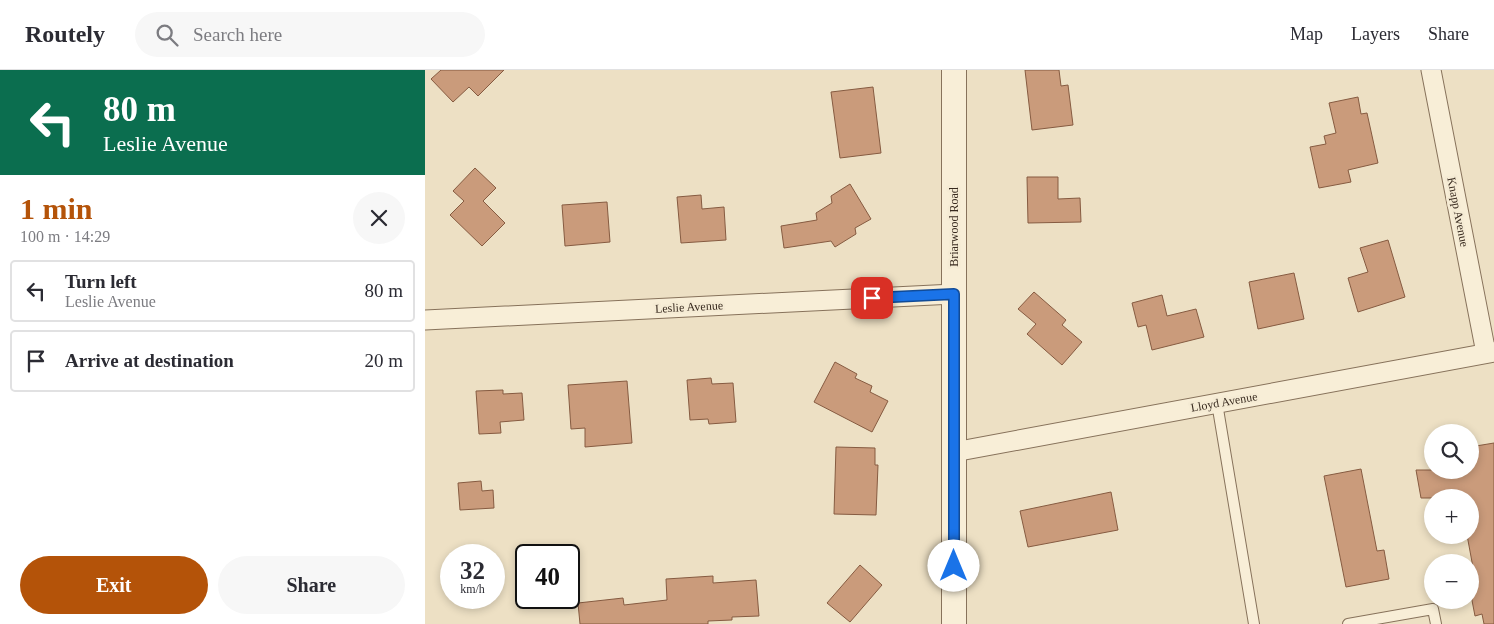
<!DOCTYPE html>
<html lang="en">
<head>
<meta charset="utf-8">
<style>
	body { margin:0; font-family:"Times New Roman",serif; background:#f7f7f7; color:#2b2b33; height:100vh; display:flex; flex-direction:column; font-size:19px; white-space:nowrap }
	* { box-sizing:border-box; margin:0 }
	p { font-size:16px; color:#7c7c81 }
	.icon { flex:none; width:28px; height:28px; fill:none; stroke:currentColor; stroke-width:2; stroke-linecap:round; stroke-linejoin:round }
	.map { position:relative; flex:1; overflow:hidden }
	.details { display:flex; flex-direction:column; background:#fff; width:425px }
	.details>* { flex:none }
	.banner { background:#0b6e4f; color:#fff; overflow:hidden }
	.fabs { position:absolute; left:999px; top:354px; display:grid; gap:10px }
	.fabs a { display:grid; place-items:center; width:55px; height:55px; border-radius:50%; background:#fff; box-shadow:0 2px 8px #0003; font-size:25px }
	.speed { position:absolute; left:15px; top:474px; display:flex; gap:10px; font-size:25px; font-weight:700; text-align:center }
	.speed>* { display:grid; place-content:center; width:65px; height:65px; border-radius:50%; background:#fff; box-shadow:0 2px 8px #0003; line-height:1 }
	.speed small { font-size:12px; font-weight:400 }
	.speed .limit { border:2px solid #111; border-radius:8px; background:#fff; color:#111 }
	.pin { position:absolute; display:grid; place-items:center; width:42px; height:42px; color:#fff; margin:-21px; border-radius:10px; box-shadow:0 2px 8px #0006 }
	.me { position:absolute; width:55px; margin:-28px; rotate:0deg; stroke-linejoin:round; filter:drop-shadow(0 0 4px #0008) }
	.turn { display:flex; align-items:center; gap:18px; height:105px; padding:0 20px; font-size:22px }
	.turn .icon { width:65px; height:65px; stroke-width:2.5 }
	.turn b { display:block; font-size:35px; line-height:42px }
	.round { display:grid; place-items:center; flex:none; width:52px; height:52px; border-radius:26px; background:#f7f7f7 }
	.overview { display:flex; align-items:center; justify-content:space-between; height:85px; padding:0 20px }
	h1 { font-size:30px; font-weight:700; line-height:38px; color:#b45309 }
	.button { display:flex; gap:10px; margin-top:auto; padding:10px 20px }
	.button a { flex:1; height:58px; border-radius:30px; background:#b45309; color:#fff; font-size:20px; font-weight:700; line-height:58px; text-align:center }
	.button a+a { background:#f7f7f7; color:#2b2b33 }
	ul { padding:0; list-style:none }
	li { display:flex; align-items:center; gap:15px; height:62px; margin:0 10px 8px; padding:0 10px; border:2px solid #e1e1e2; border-radius:5px }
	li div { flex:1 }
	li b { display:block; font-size:19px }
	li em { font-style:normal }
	header { display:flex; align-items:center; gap:30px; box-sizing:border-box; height:70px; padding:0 25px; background:#fff; border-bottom:1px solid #e1e1e2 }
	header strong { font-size:24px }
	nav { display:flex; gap:28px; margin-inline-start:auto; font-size:18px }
	.search { width:350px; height:45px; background:#f7f7f7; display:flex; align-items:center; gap:12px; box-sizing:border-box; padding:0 18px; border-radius:28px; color:#7c7c81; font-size:19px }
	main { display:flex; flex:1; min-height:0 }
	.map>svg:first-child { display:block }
	.building { fill:#ca9b7b; stroke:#865b41 }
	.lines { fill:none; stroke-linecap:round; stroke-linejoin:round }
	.service-casing { stroke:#87725b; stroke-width:12 }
	.minor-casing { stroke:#87725b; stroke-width:21 }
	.tertiary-casing { stroke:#87725b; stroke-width:26 }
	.service { stroke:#f8eed7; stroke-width:10 }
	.minor { stroke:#f8eed7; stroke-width:19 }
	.tertiary { stroke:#f8eed7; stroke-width:24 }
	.route-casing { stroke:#114b97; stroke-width:12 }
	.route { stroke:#1a73e8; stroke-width:9 }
	.labels { text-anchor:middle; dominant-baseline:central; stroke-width:5; stroke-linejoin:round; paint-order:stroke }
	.street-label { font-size:12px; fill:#382a1f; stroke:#f5ebd4 }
</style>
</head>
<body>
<header>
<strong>Routely</strong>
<div class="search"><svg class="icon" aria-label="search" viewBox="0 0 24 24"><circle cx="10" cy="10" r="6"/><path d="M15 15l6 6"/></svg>Search here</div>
<nav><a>Map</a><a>Layers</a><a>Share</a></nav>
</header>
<main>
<section class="details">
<div class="banner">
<div class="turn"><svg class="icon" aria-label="left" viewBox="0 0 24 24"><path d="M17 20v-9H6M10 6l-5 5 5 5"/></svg><div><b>80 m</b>Leslie Avenue</div></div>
</div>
<div class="overview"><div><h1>1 min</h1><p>100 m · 14:29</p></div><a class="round"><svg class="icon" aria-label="close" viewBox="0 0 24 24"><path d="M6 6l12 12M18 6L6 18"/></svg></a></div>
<ul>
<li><svg class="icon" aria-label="left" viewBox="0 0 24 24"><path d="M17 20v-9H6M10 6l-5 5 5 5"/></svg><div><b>Turn left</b><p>Leslie Avenue</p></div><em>80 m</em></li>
<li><svg class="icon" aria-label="arrive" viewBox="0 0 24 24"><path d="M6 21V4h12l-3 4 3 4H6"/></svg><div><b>Arrive at destination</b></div><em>20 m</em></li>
</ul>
<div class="button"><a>Exit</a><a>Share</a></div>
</section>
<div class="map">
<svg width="1069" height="554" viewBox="0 0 1069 554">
	<rect width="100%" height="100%" fill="#ede0c4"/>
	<!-- building -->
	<path class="building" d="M 16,0 L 79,0 L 53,26 L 44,17 L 28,32 L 6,9 Z
		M 600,0 L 634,0 L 636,16 L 643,15 L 648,55 L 607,60 Z
		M 448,17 L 456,83 L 415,88 L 406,22 Z
		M 933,27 L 936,44 L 942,43 L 953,93 L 923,100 L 926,112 L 894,118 L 885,77 L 901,74 L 899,66 L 911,63 L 904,33 Z
		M 50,98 L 71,118 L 58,131 L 80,153 L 57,176 L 25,145 L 39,131 L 28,121 Z
		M 602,107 L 633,107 L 633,129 L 655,128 L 656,152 L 603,153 Z
		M 425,114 L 446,149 L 430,158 L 431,164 L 410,177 L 406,171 L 359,178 L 356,156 L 392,150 L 391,143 L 407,133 L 406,126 Z
		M 276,125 L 277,139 L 299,137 L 301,170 L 256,173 L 252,127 Z
		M 182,132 L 185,172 L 140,176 L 137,135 Z
		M 963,170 L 980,227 L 933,242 L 923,208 L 943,202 L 935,178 Z
		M 869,203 L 879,249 L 833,259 L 824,212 Z
		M 609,222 L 641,250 L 637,255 L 657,272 L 637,295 L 602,264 L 611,254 L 593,239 Z
		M 737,225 L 742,246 L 771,239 L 779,267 L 727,280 L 721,255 L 713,257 L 707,233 Z
		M 410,292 L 432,304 L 430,308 L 447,316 L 445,322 L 463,331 L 447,362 L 389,332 Z
		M 286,308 L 287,314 L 308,313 L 311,352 L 284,354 L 283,349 L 265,350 L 262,310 Z
		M 202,311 L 207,373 L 160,377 L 160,358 L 146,359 L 143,315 Z
		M 78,320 L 78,324 L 97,323 L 99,350 L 75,352 L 76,363 L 54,364 L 51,321 Z
		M 1069,373 L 1069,554 L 1059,554 L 1057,544 L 1050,546 L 1045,520 L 1052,519 L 1042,465 L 1045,465 L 1045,428 L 996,428 L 991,400 L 1045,400 L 1045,377 Z
		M 411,377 L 450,378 L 450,395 L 453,395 L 451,445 L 409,444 Z
		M 936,399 L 952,481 L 959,480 L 964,509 L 921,517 L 899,406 Z
		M 56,411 L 57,421 L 68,420 L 69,438 L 35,440 L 33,413 Z
		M 686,422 L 693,460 L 603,477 L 595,441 Z
		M 435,495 L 457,515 L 425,552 L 402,533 Z
		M 288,506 L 288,513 L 331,510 L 334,546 L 307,547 L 307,550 L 283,551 L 283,554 L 155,554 L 153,533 L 198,528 L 199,535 L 242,530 L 241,509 Z"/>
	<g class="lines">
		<defs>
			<path id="service" d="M 792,333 L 829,554
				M 923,554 L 1008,539 L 1011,554"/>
			<path id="minor" d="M 1006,0 L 1061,283
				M 0,250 L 529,224
				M 529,382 L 1069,282"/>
			<path id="tertiary" d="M 529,554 L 529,0"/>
		</defs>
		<!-- service casing -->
		<use href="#service" class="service-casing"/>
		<!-- minor casing -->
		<use href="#minor" class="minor-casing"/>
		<!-- tertiary casing -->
		<use href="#tertiary" class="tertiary-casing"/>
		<!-- service -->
		<use href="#service" class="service"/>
		<!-- minor -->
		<use href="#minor" class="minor"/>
		<!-- tertiary -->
		<use href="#tertiary" class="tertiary"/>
	</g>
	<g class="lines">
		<defs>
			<path id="route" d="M 447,228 L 529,224 L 529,496"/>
		</defs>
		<!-- route casing -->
		<use href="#route" class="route-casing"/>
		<!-- route -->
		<use href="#route" class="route"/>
	</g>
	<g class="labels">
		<!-- street labels -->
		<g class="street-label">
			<text transform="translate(1033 142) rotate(79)">Knapp Avenue</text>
			<text transform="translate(529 157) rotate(-90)">Briarwood Road</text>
			<text transform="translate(264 237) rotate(-3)">Leslie Avenue</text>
			<text transform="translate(799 332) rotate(-10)">Lloyd Avenue</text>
		</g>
	</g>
</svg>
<div class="fabs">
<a><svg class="icon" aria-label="search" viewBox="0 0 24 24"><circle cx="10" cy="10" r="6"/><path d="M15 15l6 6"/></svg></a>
<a>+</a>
<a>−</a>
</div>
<div class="speed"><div>32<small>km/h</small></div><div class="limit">40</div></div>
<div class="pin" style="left:447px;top:228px;background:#d93025"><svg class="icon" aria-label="arrive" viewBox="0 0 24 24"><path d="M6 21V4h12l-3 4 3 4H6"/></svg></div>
<svg class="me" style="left:529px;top:496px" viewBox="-20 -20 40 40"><circle r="19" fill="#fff"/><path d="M0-13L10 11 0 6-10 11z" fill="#1a73e8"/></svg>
</div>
</main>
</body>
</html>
